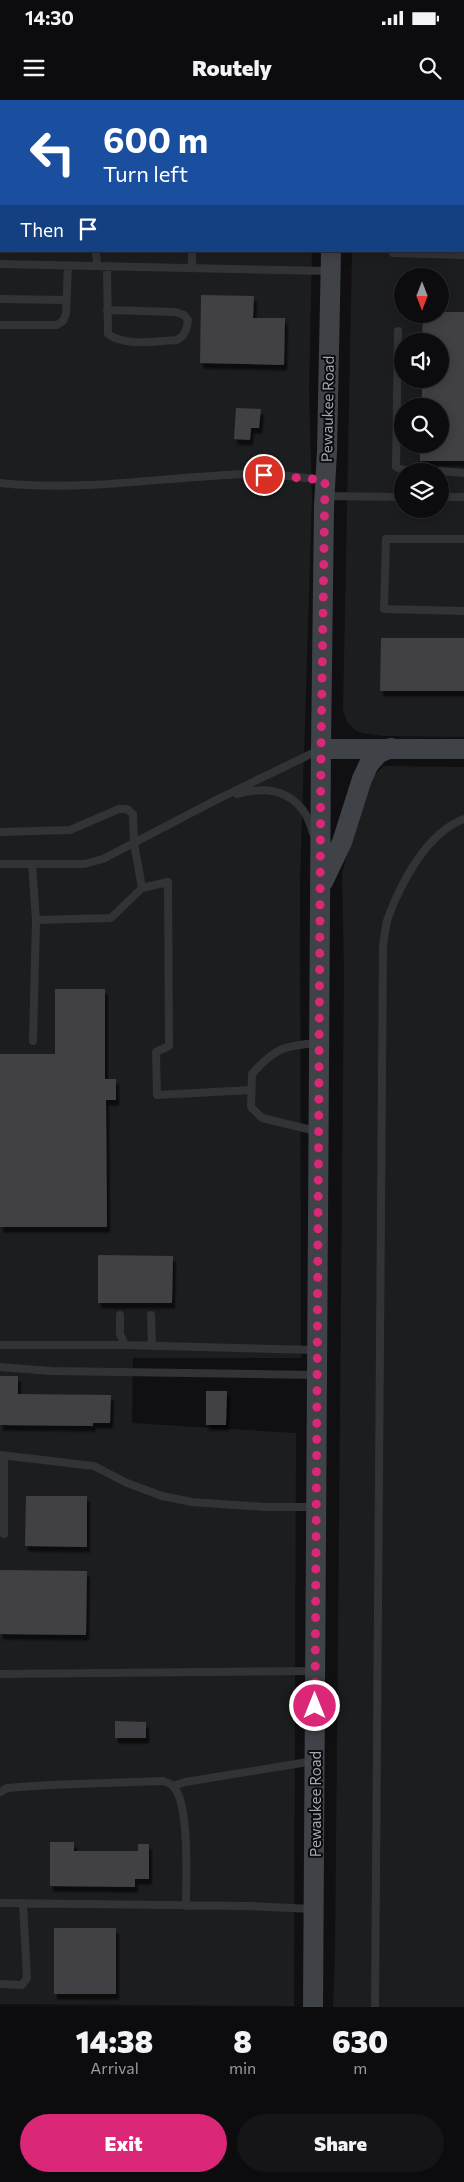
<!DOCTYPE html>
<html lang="en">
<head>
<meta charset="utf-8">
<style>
	body { margin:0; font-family:Commissioner,sans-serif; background:#151517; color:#f1f3f6; height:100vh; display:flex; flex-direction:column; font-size:19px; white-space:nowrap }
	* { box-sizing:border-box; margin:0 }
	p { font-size:16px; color:#9a9b9e }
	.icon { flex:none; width:28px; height:28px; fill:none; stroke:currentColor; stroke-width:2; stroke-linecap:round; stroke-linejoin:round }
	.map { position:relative; height:1907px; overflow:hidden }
	.sheet { display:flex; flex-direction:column; background:#0c0c0e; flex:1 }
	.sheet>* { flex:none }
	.guide { position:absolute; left:0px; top:0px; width:465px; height:152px; box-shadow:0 2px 12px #0003,0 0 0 1px #2c2c2e; background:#1a4fa0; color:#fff; overflow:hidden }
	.needle { width:32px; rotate:180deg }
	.controls { position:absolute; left:394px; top:168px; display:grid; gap:10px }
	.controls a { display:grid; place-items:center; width:55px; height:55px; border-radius:50%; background:#0c0c0e; box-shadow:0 2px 12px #0003,0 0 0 1px #2c2c2e; font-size:25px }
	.pin { position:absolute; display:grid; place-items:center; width:42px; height:42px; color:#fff; margin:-21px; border:2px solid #fff; border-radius:50%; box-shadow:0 1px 5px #0007 }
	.me { position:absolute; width:55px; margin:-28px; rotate:0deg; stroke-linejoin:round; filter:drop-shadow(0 0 4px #0008) }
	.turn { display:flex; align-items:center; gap:18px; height:105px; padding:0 20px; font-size:22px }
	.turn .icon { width:65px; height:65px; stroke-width:2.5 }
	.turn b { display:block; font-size:35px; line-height:42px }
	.then { display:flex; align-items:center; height:48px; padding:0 20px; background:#0003; gap:10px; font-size:19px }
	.eta { display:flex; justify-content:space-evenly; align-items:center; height:85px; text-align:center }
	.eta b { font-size:30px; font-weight:800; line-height:35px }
	.cta { display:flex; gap:10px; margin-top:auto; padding:10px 20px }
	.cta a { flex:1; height:58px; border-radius:30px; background:#db2777; color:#fff; font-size:20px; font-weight:800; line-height:58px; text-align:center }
	.cta a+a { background:#151517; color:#f1f3f6 }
	.status { display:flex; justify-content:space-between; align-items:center; height:35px; padding:0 25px; background:#0c0c0e; direction:ltr }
	.status svg { height:14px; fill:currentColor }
	header { display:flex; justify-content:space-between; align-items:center; height:65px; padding:0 20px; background:#0c0c0e; font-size:22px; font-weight:800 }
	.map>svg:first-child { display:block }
	.built { fill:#1c1d1f; fill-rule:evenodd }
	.building { fill:#3f4145; filter:url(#shadow) }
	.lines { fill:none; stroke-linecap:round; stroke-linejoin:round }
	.lane { stroke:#313337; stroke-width:8 }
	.secondary { stroke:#3f4247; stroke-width:20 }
	.route { stroke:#db2777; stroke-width:9; stroke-dasharray:0 16.2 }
	.labels { text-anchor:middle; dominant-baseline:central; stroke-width:4; stroke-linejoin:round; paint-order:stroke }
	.street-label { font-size:15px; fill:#a1a9b3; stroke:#0b0b0d }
</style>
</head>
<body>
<div class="status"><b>14:30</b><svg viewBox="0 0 49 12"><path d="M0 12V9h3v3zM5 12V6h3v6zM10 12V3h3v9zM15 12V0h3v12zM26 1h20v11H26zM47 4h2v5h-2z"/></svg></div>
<header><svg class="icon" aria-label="menu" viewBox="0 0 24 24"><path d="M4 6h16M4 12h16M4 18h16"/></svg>Routely<svg class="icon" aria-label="search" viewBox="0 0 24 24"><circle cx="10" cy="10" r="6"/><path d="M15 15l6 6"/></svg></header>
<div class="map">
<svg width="464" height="1907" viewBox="0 0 464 1907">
	<defs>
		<filter id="shadow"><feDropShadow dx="3" dy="5.5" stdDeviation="1" flood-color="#0009"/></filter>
	</defs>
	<rect width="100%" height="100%" fill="#101012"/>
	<!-- built -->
	<path class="built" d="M 0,0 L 294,1 L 1,1 L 1,151 L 312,151 L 309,291 L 312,398 L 300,782 L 301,1258 L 133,1258 L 132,1323 L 296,1333 L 294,1906 L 0,1904 Z
		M 354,0 L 464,0 L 464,637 L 383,636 L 362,633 L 355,630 L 347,622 L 343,610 L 352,151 L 464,151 L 464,1 ZM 402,176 L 440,176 L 440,214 L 402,214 ZM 402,241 L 440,241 L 440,279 L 402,279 ZM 402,306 L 440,306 L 440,344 L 402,344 ZM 402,371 L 440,371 L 440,409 L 402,409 Z
		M 384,666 L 464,667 L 464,1907 L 333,1907 L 335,1856 L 344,870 L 342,774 L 361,701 L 369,680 Z"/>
	<!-- building -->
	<path class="building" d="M 201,195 L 254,196 L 253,218 L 285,218 L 284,265 L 200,263 Z
		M 440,212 L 464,212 L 464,361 L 420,361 L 420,344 L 440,344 L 440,306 L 422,306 L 422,279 L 440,279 L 440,241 L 422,241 L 423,214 L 440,214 Z
		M 236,308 L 261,309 L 259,328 L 251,328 L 250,340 L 234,339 Z
		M 381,538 L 464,538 L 464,591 L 380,591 Z
		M 55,889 L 105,889 L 105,979 L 116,979 L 116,1000 L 106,1000 L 107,1127 L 0,1127 L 0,954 L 55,954 Z
		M 98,1155 L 173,1156 L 172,1203 L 98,1203 Z
		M 0,1276 L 18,1276 L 18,1294 L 111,1295 L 110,1323 L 93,1323 L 93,1326 L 0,1325 Z
		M 206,1291 L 227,1291 L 226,1325 L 206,1325 Z
		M 26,1396 L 87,1396 L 87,1447 L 25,1446 Z
		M 0,1470 L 87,1471 L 86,1535 L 0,1534 Z
		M 115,1621 L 146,1622 L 146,1638 L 115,1638 Z
		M 50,1742 L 74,1742 L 74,1751 L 138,1751 L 138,1744 L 149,1744 L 149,1779 L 135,1779 L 135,1787 L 50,1786 Z
		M 54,1828 L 116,1828 L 116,1894 L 54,1894 Z"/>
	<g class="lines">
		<!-- lane -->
		<path class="lane" d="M 395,1 L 395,0
			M 417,1 L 417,0
			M 96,151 L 97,166
			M 192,151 L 192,168
			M 393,151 L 393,153 L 464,155
			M 0,164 L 330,171
			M 107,166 L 108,234 C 126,247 155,241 177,240 C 185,236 187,229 188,220 L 184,215 L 175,212 L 107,210
			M 0,199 L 67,200
			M 0,225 L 57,225 L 63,221 L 66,214 L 68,166
			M 398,231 L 396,367 L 404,370 L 435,371
			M 440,371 L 464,373
			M 0,383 C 81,392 164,377 245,374 C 272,373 299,377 325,380
			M 325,396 L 402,397
			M 440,397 L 464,397
			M 464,439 L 386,439 L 384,509 L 464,511
			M 237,694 C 273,684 303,694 313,733
			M 0,732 L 70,730 L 119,709 L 127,709 L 133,714 L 134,743 L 142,788 L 168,782 L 169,946 L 156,952 L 157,995 L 251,990
			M 0,764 L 84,764 L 103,759 L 216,700 L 319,650
			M 32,764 L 36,820 L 111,818 L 142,788
			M 33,941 L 36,820
			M 316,1031 L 262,1018 L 251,1007 L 252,974 C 275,948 283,946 317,943
			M 120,1215 L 120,1234 L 125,1245 L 315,1250
			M 151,1215 L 152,1246
			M 0,1245 L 125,1245
			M 0,1267 L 51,1271 L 315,1275
			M 0,1355 L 94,1366 L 127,1383 L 162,1396 L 192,1402 L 264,1407 L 315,1407
			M 4,1356 L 4,1434
			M 0,1574 L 313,1571
			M 173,1686 L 185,1682 L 314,1661
			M 0,1692 L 7,1688 L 48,1685 L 163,1681 C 166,1682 171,1684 173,1686 C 190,1702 186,1782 186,1806
			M 0,1803 L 248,1806 L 312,1809
			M 0,1884 L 22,1885 L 27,1878 L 23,1803
			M 375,1907 L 383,845 C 385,836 385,826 388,818 C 401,782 427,733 464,719"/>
		<!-- secondary -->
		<path class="secondary" d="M 334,1 L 334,0
			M 321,649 L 464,649
			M 323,782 L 342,742 L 362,679 L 369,664 L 379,653 L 391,648
			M 313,1907 L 321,649 L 324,406 L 327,351 L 331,151"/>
	</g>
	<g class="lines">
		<!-- route -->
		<path class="route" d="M 264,375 L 325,380 L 321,649 L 315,1606"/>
	</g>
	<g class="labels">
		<!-- street labels -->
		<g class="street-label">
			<text transform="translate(327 309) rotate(-89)">Pewaukee Road</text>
			<text transform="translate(315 1704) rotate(-90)">Pewaukee Road</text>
		</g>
	</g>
</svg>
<div class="controls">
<a><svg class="needle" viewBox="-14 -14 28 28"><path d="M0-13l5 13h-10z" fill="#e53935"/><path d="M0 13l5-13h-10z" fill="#9a9b9e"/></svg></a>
<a><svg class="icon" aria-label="sound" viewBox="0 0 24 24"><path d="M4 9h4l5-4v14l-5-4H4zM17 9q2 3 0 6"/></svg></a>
<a><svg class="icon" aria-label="search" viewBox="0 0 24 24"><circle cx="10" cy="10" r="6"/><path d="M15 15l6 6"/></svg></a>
<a><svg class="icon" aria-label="layers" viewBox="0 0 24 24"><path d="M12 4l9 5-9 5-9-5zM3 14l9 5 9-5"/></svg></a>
</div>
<div class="pin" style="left:264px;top:375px;background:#d93025"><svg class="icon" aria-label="arrive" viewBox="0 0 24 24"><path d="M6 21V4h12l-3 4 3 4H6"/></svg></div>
<svg class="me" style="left:315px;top:1606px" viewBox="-20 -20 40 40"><circle r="17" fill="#db2777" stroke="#fff" stroke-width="3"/><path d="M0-11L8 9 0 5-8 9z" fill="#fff"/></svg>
<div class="guide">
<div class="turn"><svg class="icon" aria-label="left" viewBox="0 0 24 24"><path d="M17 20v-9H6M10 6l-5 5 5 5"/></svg><div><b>600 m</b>Turn left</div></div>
<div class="then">Then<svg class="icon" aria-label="arrive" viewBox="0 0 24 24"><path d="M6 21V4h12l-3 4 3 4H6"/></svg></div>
</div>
</div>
<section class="sheet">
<div class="eta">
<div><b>14:38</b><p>Arrival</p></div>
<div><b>8</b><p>min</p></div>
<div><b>630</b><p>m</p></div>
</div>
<div class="cta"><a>Exit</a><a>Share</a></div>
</section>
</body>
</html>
